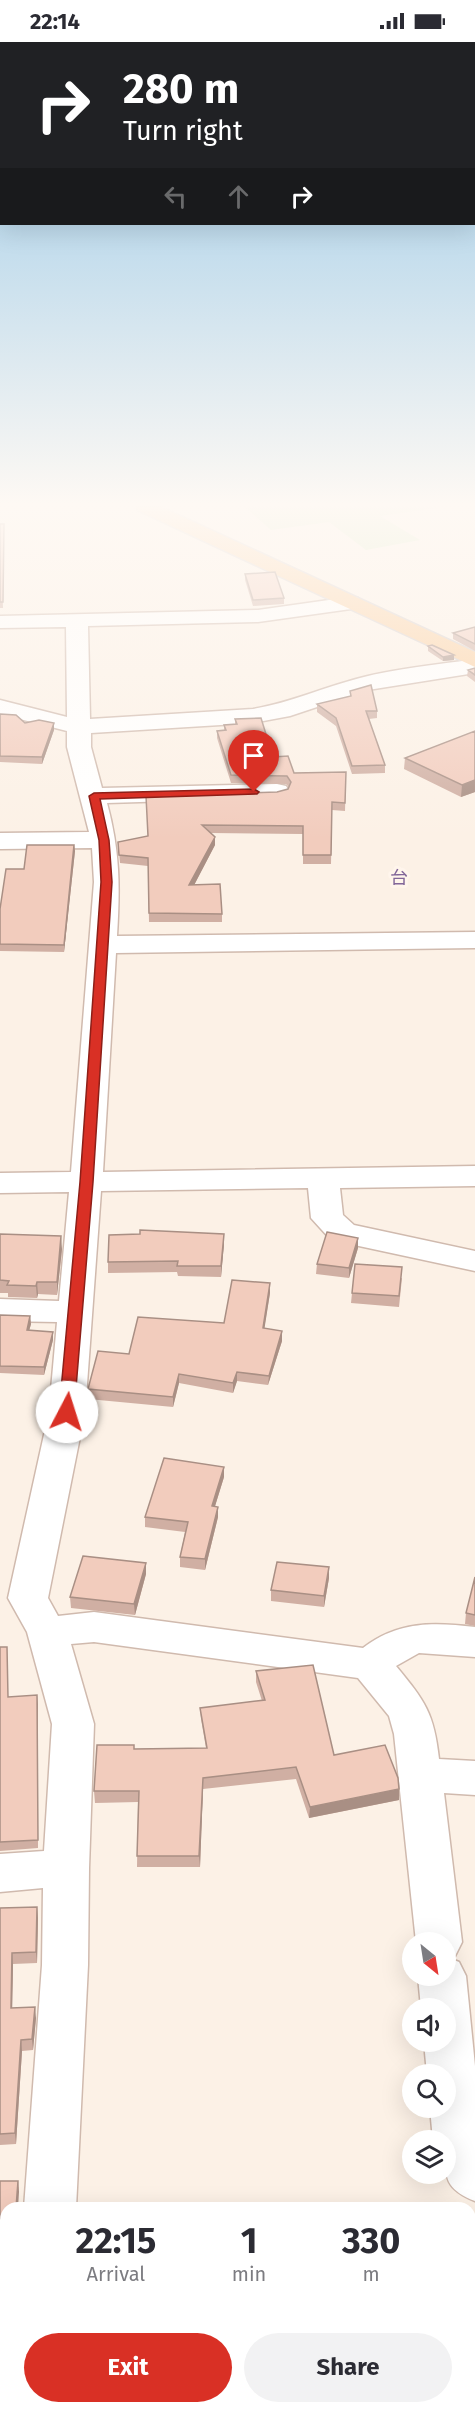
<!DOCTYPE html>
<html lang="en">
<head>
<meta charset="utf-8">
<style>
	body { margin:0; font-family:"Fira Sans","Noto Sans JP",sans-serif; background:#f2f2f3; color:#2b2b33; height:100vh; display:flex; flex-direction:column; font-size:22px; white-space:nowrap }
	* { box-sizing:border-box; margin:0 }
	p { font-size:20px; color:#7c7c81 }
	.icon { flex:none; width:33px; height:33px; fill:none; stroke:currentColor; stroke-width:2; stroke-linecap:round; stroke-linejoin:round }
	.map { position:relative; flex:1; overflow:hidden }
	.drawer { position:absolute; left:0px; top:2160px; width:476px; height:212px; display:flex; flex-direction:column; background:#fff; border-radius:18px 18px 0 0; box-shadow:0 6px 24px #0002 }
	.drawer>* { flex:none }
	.top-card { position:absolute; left:0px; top:0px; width:476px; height:183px; box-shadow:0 6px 24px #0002; background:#202124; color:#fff; overflow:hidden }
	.needle { width:39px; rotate:150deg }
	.controls { position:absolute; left:402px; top:1890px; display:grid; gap:12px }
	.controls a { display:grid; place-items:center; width:54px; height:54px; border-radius:50%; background:#fff; box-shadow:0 6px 24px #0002; font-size:30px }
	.pin { position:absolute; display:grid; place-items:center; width:51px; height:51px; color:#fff; margin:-62px -26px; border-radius:50% 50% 50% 0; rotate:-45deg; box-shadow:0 0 6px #0007 }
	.pin .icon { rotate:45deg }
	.me { position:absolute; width:66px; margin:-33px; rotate:5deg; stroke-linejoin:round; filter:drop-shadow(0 0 4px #0008) }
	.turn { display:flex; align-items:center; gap:21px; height:126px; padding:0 24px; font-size:27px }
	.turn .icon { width:78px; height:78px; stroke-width:2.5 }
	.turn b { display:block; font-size:42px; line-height:51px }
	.lanes { display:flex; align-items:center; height:57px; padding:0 24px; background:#0003; justify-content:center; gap:30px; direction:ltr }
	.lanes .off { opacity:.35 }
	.eta { display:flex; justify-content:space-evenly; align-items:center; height:102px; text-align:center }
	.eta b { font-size:36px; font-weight:700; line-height:42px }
	.primary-button { display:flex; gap:12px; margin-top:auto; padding:12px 24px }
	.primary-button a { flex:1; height:69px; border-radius:36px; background:#d93025; color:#fff; font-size:24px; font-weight:700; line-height:69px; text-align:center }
	.primary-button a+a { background:#f2f2f3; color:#2b2b33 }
	.status { display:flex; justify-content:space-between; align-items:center; height:42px; padding:0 30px; background:#fff; direction:ltr }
	.status svg { height:16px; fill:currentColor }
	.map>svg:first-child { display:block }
	.green { fill:#d7eac4 }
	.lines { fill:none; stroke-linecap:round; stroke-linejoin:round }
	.minor-casing { stroke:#d0baae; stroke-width:3 }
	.major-casing { stroke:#d8cfcc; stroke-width:3 }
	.minor { fill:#fff; fill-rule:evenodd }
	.major { fill:#face9f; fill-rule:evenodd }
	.wall { fill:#d0afa3 }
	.shaded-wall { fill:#a98f84 }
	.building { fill:#f2ccbd; stroke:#a98f84; stroke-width:1.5 }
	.route { fill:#d93025; stroke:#8d1f18; stroke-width:1.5 }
	.labels { text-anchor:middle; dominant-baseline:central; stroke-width:6; stroke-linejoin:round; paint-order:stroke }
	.neighbourhood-label { font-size:18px; fill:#826699; stroke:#fff5ec }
</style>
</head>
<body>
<div class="status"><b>22:14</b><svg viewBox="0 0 49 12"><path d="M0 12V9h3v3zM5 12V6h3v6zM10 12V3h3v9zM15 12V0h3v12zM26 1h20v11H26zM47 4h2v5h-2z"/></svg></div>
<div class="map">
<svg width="475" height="2371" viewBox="0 0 475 2371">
	<rect width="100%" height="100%" fill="#fcf1e6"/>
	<!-- green -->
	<path class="green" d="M 245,465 L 444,465 L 380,474 L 420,498 L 366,508 L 329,480 L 271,488 Z"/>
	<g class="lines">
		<defs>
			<path id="minor" d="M 350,555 L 358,556 L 361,561 L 358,566 L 258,580 L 88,584 L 90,677 L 253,667 C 290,661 324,645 360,636 C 397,626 437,623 475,617 L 475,631 L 368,648 L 290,674 L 253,681 L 91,691 L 91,705 L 102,746 L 277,742 L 286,744 L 289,749 L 286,754 L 277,756 L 107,761 C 120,810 120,844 117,894 L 475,890 L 475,906 L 116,911 L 103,1130 L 475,1124 L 475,1144 L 340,1146 L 343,1173 L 354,1183 L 475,1209 L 475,1229 L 331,1198 L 311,1176 L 308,1146 L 101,1149 L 85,1370 L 48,1556 L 58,1574 L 94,1570 L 363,1606 C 398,1579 433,1580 475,1585 L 475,1615 L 419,1611 L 396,1624 C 425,1659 434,1671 439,1717 L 475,1719 L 475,1753 L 444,1751 L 462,1900 L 455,1914 L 449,1916 L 459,1920 L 466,1934 L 475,2024 L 475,2159 C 440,2145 446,2131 446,2098 L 433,2098 L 430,2066 L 446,2066 L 446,2032 L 427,2032 L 424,2000 L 446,2000 L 446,1966 L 421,1966 L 418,1934 L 446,1934 L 446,1900 L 416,1900 L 394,1692 L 389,1674 L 358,1636 L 94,1600 L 71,1602 L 94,1682 L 89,1826 L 88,1923 L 76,2166 L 24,2166 L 42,1923 L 43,1846 L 0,1850 L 0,1812 L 44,1809 L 52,1682 L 27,1590 L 8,1556 L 49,1370 L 57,1280 L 0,1279 L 0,1257 L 59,1259 L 69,1150 L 0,1151 L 0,1131 L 71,1130 L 94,840 L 92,806 L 0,807 L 0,791 L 89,790 L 67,705 L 67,689 L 0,672 L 0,658 L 67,675 L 66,585 L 0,586 L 0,574 L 258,568 Z
				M 0,2190 L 6,2190 L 6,2240 L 0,2240 Z
				M 11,2366 L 67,2366 L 66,2371 L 10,2371 Z"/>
			<path id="major" d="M 136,465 L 161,465 L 475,610 L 475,625 L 139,469 Z"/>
		</defs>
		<!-- minor casing -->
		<use href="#minor" class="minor-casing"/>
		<!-- major casing -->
		<use href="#major" class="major-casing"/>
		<!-- minor -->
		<use href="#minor" class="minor"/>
		<!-- major -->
		<use href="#major" class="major"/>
	</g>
	<!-- wall -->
	<path class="wall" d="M 0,482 L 3,566 L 0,566 Z
		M 245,532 L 284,556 L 284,562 L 253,564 L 245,538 Z
		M 475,585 L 475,609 L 453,597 L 453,591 Z
		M 428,604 L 454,618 L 443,619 L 428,609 Z
		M 475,626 L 475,640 L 467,634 L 468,628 Z
		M 350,649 L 377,669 L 377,676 L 369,677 L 385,723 L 385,731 L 352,732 L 336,684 L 317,670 L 317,662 L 350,655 Z
		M 0,672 L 25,681 L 54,681 L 54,688 L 42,722 L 0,720 Z
		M 235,677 L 273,715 L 294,731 L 346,730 L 345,769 L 332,768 L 331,822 L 303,822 L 303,792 L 211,791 L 215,803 L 194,843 L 222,872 L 222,880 L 149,880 L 148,824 L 120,821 L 118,800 L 148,794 L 288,747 L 289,745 L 286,742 L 231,741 L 217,696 L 217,689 L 224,688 L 224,683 L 235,682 Z
		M 475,689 L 475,750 L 461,755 L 404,727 L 405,716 Z
		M 74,803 L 75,809 L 64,910 L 0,909 L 0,867 L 24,827 Z
		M 0,1192 L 62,1207 L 57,1253 L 38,1252 L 37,1256 L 8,1255 L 8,1251 L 0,1251 Z
		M 358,1196 L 358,1206 L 349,1236 L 316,1232 L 317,1222 Z
		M 224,1202 L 221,1235 L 178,1234 L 177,1230 L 108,1231 L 108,1220 Z
		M 402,1236 L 399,1265 L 351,1261 L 352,1251 Z
		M 270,1251 L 264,1287 L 282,1299 L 268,1343 L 237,1339 L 233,1351 L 179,1341 L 173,1365 L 88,1357 L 88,1347 L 129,1312 L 224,1281 Z
		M 0,1273 L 30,1274 L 31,1282 L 29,1289 L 53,1290 L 53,1298 L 44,1333 L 0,1331 Z
		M 224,1435 L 215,1464 L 218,1475 L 205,1528 L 180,1525 L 180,1515 L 185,1490 L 145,1485 L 145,1475 Z
		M 146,1521 L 146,1532 L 135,1573 L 71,1566 L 70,1555 Z
		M 475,1535 L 475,1584 L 465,1582 L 466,1571 Z
		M 329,1536 L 324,1565 L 271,1559 L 271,1548 Z
		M 0,1605 L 7,1605 L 8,1655 L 38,1662 L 38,1806 L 0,1809 Z
		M 256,1629 L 334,1713 L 399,1747 L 399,1758 L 309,1776 L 296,1737 L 203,1747 L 200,1825 L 137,1825 L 138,1760 L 95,1761 L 94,1749 L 134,1707 L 206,1706 L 201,1677 L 200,1666 L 262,1659 L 256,1640 Z
		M 37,1865 L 38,1876 L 37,1921 L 13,1922 L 12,1966 L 36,1976 L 33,2008 L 22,2009 L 16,2102 L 0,2103 L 0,1866 Z
		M 0,2139 L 18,2139 L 19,2150 L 6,2166 L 6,2188 L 0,2188 Z"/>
	<!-- shaded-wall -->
	<path class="shaded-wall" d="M 454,613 L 454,618 L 443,619 L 443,615 Z
		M 54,681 L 54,688 L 42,722 L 42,715 Z
		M 475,738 L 475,750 L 461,755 L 462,743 Z
		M 215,795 L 215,803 L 190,851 L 189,843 Z
		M 74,803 L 75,809 L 64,910 L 64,903 Z
		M 224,1192 L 224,1202 L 221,1235 L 221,1224 Z
		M 61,1194 L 62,1207 L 57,1253 L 57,1240 Z
		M 358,1196 L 358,1206 L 349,1236 L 349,1226 Z
		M 37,1240 L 38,1252 L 37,1256 L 36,1244 Z
		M 270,1241 L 270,1251 L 263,1296 L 263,1286 Z
		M 30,1274 L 31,1282 L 27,1296 L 27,1288 Z
		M 282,1289 L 282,1299 L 268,1343 L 269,1334 Z
		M 53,1290 L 53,1298 L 44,1333 L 44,1325 Z
		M 237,1330 L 237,1339 L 233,1351 L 233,1341 Z
		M 179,1332 L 179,1341 L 173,1365 L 173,1355 Z
		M 224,1425 L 224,1435 L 212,1474 L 212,1464 Z
		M 218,1465 L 218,1475 L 205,1528 L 205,1517 Z
		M 146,1521 L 146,1532 L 135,1573 L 134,1562 Z
		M 329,1525 L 329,1536 L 324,1565 L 324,1554 Z
		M 37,1653 L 38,1662 L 38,1806 L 38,1798 Z
		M 203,1736 L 203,1747 L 200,1825 L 199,1814 Z
		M 399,1747 L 399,1758 L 309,1776 L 310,1765 Z
		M 37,1865 L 38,1876 L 37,1921 L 36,1910 Z
		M 12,1911 L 13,1922 L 12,1977 L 11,1966 Z
		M 35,1965 L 36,1976 L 33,2008 L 32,1997 Z
		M 21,1998 L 22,2009 L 16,2102 L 15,2091 Z
		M 18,2139 L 19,2150 L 18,2166 L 16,2166 Z"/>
	<!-- building -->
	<path class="building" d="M 0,482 L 4,482 L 3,560 L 0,560 Z
		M 275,530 L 284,556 L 253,558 L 245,532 Z
		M 475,585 L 475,602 L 453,591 Z
		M 432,603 L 454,613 L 443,615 L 428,604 Z
		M 475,626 L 475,633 L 468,628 Z
		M 371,643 L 377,669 L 366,669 L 385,723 L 352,724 L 336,676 L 317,662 L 351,654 L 350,649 Z
		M 0,672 L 16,673 L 25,681 L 39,678 L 54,681 L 42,715 L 0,714 Z
		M 261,676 L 273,715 L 288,714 L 294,731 L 346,730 L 345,761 L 332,760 L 331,813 L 303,813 L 303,784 L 202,783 L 215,795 L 189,843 L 220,842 L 222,872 L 149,871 L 148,816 L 119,813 L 118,800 L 148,794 L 146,754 L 277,750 L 288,747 L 291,740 L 287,734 L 231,733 L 217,689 L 226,688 L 224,683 L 237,682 L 235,677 Z
		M 475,689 L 475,738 L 462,743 L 405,716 Z
		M 27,803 L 74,803 L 64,903 L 0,902 L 0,867 L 6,827 L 24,827 Z
		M 140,1188 L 224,1192 L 221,1224 L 177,1224 L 178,1219 L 108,1220 L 109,1193 L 140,1192 Z
		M 327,1190 L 358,1196 L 349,1226 L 317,1222 Z
		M 0,1192 L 61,1194 L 57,1240 L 37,1240 L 36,1244 L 7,1243 L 9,1239 L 0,1238 Z
		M 355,1222 L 402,1225 L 399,1254 L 352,1251 Z
		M 232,1238 L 270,1241 L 263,1286 L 282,1289 L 269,1334 L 237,1330 L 233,1341 L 179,1332 L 173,1355 L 88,1347 L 98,1309 L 129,1312 L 138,1275 L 224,1281 Z
		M 0,1273 L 30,1274 L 27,1288 L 53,1290 L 44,1325 L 0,1324 Z
		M 164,1416 L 224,1425 L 212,1464 L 218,1465 L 205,1517 L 180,1515 L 188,1480 L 145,1475 Z
		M 83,1514 L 146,1521 L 134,1562 L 70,1555 Z
		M 277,1520 L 329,1525 L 324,1554 L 271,1548 Z
		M 475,1535 L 475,1573 L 466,1571 Z
		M 0,1605 L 7,1605 L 8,1655 L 37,1653 L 38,1798 L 0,1800 Z
		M 313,1623 L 334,1713 L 385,1703 L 398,1736 L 399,1747 L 310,1765 L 296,1725 L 203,1736 L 199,1814 L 137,1814 L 139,1749 L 94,1749 L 97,1703 L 134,1703 L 134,1707 L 207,1706 L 200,1666 L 265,1658 L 256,1629 Z
		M 37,1865 L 36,1910 L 12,1911 L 11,1966 L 35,1965 L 32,1997 L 21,1998 L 15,2091 L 0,2092 L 0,1866 Z
		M 0,2139 L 18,2139 L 16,2166 L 6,2166 L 6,2177 L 0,2177 Z"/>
	<!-- sky -->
	<linearGradient id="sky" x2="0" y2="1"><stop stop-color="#95c7e7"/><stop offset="0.58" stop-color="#fef9f4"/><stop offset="1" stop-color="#fef9f4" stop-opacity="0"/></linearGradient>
	<rect width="475" height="797" fill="url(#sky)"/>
	<!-- route -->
	<path class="route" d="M 254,747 L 259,750 L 257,752 L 100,757 L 109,798 L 112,840 L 93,1140 L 74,1370 L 67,1375 L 62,1373 L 59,1370 L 80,1140 L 101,840 L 99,798 L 89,754 L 94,751 Z"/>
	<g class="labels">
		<!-- neighbourhood labels -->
		<g class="neighbourhood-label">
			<text x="399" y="836">台</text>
		</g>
	</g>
</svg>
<div class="controls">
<a><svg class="needle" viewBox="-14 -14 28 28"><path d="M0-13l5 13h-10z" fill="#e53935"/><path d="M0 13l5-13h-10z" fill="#7c7c81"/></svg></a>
<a><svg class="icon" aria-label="sound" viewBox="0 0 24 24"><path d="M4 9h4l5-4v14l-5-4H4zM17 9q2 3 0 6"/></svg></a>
<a><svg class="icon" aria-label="search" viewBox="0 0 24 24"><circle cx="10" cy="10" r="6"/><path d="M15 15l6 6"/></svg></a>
<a><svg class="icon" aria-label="layers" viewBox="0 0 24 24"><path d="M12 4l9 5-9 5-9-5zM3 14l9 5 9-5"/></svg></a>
</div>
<div class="pin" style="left:254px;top:750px;background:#d93025"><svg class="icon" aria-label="arrive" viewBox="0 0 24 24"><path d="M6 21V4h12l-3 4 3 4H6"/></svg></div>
<svg class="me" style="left:67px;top:1370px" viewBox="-20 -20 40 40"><circle r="19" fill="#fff"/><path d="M0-13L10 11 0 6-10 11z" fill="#d93025"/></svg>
<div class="top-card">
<div class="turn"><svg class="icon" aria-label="right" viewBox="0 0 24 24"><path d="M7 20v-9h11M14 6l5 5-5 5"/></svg><div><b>280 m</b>Turn right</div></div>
<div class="lanes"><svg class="icon off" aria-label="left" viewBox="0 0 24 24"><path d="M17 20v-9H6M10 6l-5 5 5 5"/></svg><svg class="icon off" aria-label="ahead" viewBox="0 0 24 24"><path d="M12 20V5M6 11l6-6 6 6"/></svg><svg class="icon" aria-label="right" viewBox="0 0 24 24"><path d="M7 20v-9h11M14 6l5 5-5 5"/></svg></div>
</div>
<section class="drawer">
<div class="eta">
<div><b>22:15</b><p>Arrival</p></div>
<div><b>1</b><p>min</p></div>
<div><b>330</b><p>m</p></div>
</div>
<div class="primary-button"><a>Exit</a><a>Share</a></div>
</section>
</div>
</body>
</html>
